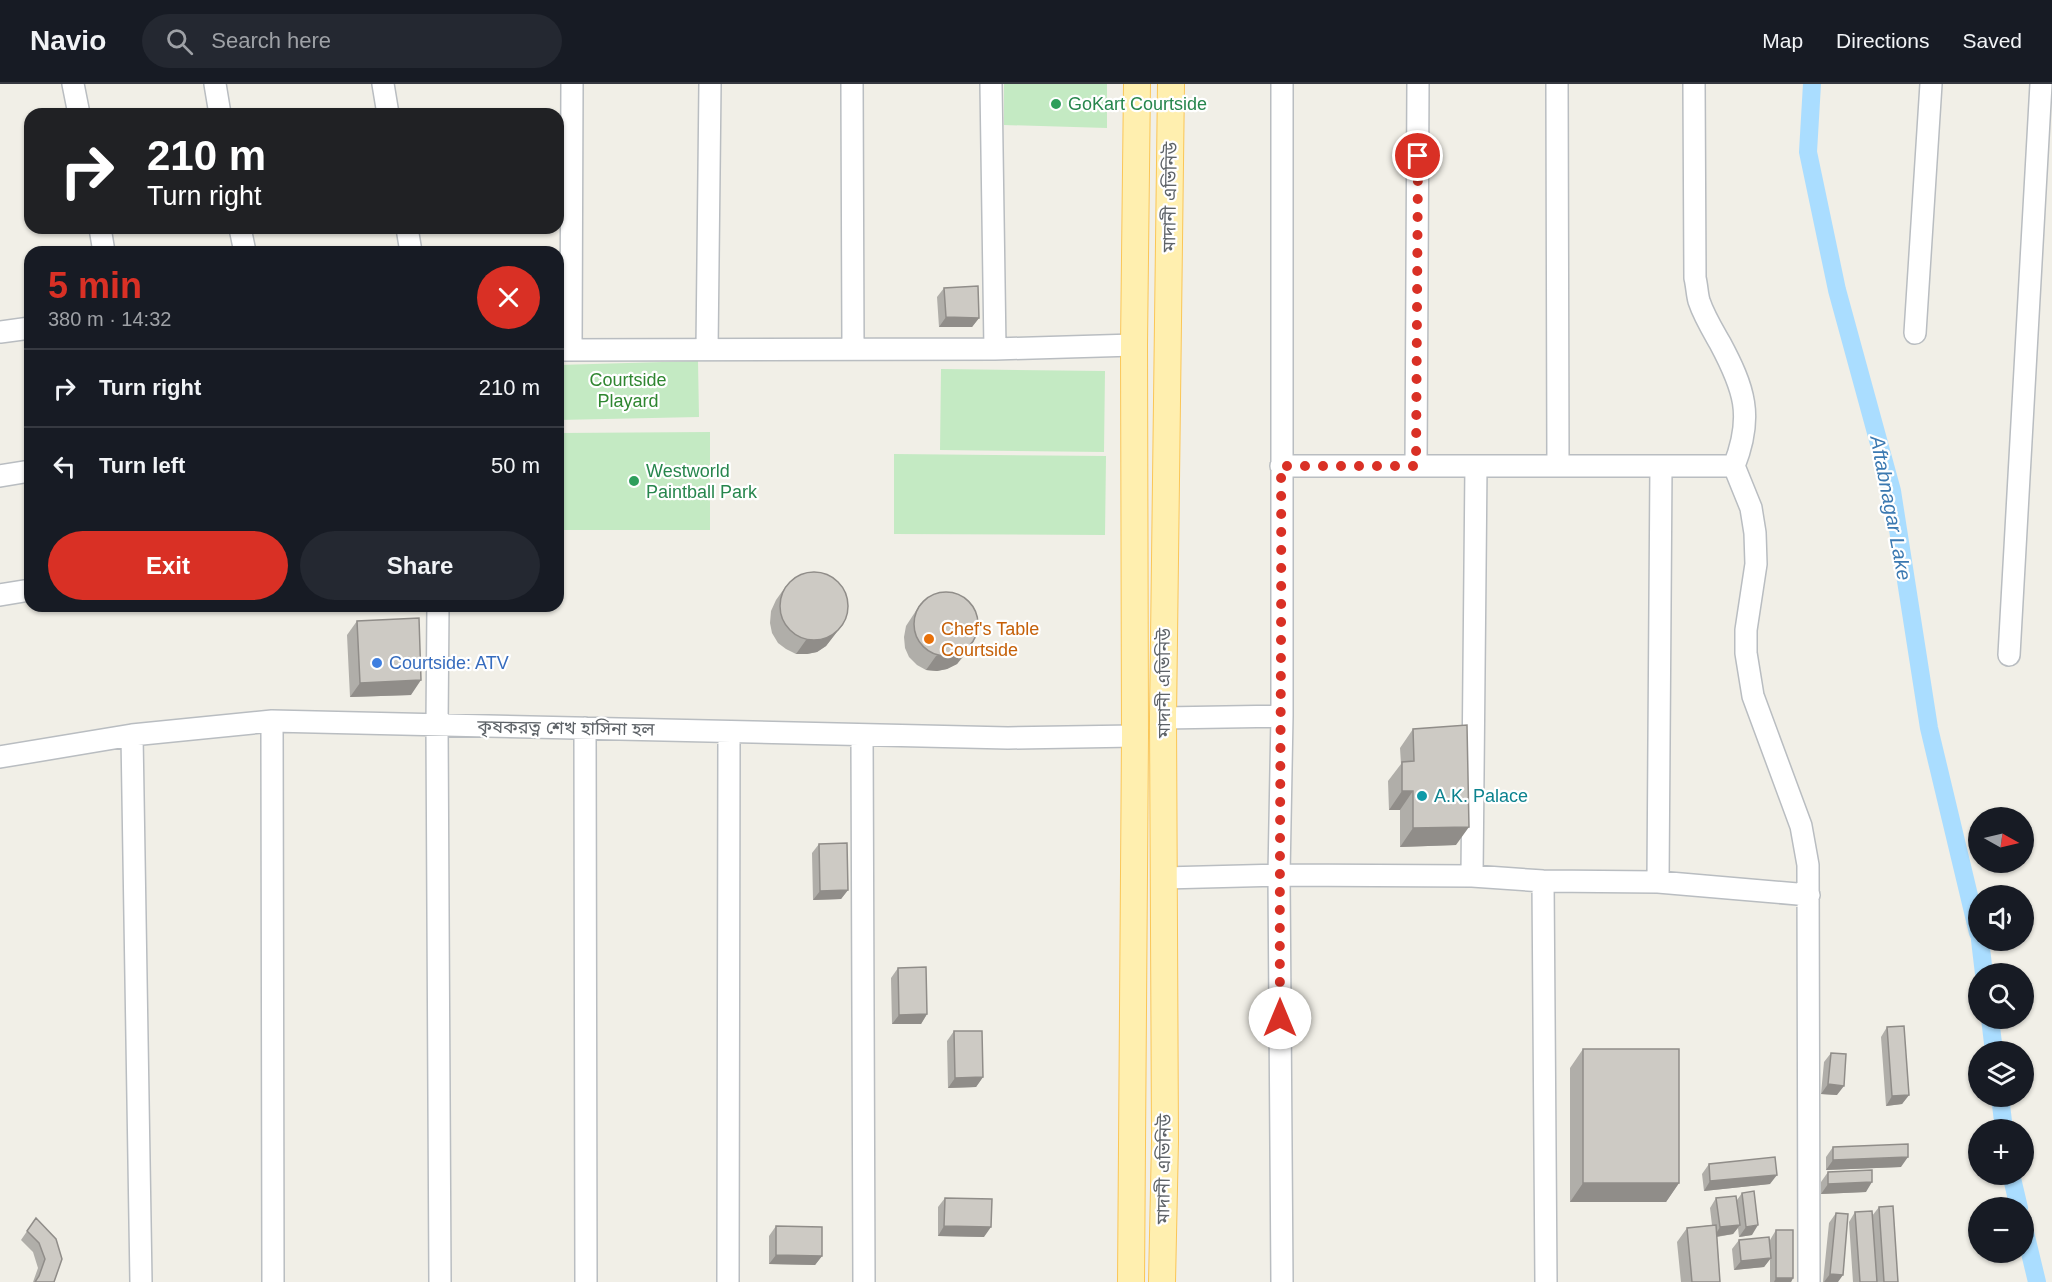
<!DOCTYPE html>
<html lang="en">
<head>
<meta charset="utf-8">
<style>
	body { margin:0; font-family:Arial,"Noto Sans Bengali",sans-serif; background:#242831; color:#f1f3f6; height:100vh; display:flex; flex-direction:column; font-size:22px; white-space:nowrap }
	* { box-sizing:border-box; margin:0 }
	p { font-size:20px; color:#9ea1a6 }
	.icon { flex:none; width:33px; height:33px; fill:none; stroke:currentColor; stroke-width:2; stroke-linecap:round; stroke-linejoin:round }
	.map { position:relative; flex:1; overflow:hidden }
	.drawer { position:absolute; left:24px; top:162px; width:540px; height:366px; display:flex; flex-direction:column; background:#171b24; border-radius:18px; box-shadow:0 2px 4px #0004 }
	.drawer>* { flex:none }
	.guide { position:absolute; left:24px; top:24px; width:540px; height:126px; border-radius:18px; box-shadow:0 2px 4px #0004; background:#202124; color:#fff; overflow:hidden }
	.needle { width:39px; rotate:98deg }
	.buttons { position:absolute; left:1968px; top:723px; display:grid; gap:12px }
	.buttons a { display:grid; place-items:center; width:66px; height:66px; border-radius:50%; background:#171b24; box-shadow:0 2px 4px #0004; font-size:30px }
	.pin { position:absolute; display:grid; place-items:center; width:51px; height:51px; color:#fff; margin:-26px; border:3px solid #fff; border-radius:50%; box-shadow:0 2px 6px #0007 }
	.me { position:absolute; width:66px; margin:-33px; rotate:0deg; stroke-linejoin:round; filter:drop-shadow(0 0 4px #0008) }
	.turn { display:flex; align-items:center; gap:21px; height:126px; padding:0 24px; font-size:27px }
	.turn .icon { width:78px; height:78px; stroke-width:2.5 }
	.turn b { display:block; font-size:42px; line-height:51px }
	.round { display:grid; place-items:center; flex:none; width:63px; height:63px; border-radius:32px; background:#242831 }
	.overview { display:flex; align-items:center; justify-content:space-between; height:102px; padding:0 24px }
	h1 { font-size:36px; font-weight:600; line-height:45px; color:#d93025 }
	.primary-button { display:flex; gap:12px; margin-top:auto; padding:12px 24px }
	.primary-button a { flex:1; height:69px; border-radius:36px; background:#d93025; color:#fff; font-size:24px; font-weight:600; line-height:69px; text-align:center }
	.primary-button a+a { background:#242831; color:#f1f3f6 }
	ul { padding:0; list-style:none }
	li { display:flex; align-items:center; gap:18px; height:78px; padding:0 24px; border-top:2px solid #363941 }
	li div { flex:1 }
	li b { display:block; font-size:22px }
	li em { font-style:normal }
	header { display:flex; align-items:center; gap:36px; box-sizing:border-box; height:84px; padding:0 30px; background:#171b24; border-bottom:2px solid #363941 }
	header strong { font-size:28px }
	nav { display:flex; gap:33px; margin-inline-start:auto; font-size:21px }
	.search { width:420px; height:54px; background:#242831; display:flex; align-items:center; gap:15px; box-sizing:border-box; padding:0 21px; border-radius:33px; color:#9ea1a6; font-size:22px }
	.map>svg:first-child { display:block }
	.green { fill:#c4eac3 }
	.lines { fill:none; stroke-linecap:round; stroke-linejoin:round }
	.canal { stroke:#adf; stroke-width:18 }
	.minor-casing { stroke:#b9bdc1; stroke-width:24 }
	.major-casing { stroke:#fbc656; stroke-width:28 }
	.minor { stroke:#fff; stroke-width:21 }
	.major { stroke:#ffefaf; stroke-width:26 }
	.wall { fill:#b0aea9 }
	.shaded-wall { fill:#908d89 }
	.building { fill:#cdcac4; stroke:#908d89; stroke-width:1.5 }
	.route { stroke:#d93025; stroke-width:10; stroke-dasharray:0 18 }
	.leisure-dot { fill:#2e9e5b; stroke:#fff; stroke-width:2 }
	.food-dot { fill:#e8710a; stroke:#fff; stroke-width:2 }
	.shop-dot { fill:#3f7fe0; stroke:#fff; stroke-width:2 }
	.culture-dot { fill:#0f9aa8; stroke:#fff; stroke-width:2 }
	.labels { text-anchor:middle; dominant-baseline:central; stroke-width:4.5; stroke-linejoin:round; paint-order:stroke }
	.leisure-label { font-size:18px; fill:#27864d; stroke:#fff; text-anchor:start }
	.street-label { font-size:18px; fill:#5e6368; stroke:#fff }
	.park-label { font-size:18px; fill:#2f8630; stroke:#fff }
	.food-label { font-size:18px; fill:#c56008; stroke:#fff; text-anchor:start }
	.shop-label { font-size:18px; fill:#366cbe; stroke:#fff; text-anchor:start }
	.culture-label { font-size:18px; fill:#0d838f; stroke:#fff; text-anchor:start }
	.water-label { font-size:20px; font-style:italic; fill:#3b79b1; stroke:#fff }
</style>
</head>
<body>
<header>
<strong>Navio</strong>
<div class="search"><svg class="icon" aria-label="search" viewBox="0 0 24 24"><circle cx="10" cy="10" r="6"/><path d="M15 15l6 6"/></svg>Search here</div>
<nav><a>Map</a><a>Directions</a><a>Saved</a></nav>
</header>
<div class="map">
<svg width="2052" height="1198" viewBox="0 0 2052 1198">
	<rect width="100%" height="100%" fill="#f1efe7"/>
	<!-- green -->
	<path class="green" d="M 1004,0 L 1107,0 L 1107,44 L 1004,41 Z
		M 698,277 L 699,333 L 558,336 L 558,281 Z
		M 941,285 L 1105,287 L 1104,368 L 940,366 Z
		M 710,348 L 710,446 L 558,446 L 558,349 Z
		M 894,370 L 1106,372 L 1105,451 L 894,450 Z"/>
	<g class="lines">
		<!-- canal -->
		<path class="canal" d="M 1812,0 L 1808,68 L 1837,206 L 1892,407 L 1929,644 L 1978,849
			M 1980,856 L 1984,890
			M 1990,934 L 1994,968
			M 2000,1012 L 2004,1046
			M 2011,1090 L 2019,1124
			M 2024,1144 L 2037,1198"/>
		<defs>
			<path id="minor" d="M 73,0 L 79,30
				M 215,0 L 220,30
				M 383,0 L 388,30
				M 852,0 L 853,264
				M 991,0 L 995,265
				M 1282,0 L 1282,632 L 1279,791 L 1282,1198
				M 1557,0 L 1558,382
				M 1694,0 L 1695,194 C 1697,202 1697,210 1699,217 C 1704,232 1712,245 1720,259 C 1744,304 1754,332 1734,382 L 1751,424 L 1755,449 L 1756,480 L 1746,546 L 1746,569 L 1753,612 L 1801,742 L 1808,781 L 1809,1198
				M 100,144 L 104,168
				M 240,144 L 245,168
				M 407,144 L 411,168
				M 0,248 L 30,244
				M 1915,249 L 1931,0
				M 707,265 L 710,0
				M 558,266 L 995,265 L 1134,261
				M 571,266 L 572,0
				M 1281,382 L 1734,382
				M 1416,382 L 1418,0
				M 0,392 L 30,387
				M 0,511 L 30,506
				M 438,522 L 437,641 L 440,1198
				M 2009,571 L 2041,0
				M 1163,634 L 1282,632
				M 272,637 L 273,1198
				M 585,644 L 586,1198
				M 132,651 L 141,1198
				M 862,651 L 864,1198
				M 0,673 L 132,651 L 272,637 L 1008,654 L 1135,652
				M 1472,792 L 1476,382
				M 1164,794 L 1279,791 L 1472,792 L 1543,797 L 1658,798 L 1809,811
				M 1543,797 L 1546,1198
				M 1658,798 L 1661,382
				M 728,1198 L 729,648"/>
			<path id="major" d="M 1131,1198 L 1135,652 L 1134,261 L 1137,0
				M 1162,1198 L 1165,1057 L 1163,634 L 1171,0"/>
		</defs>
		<!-- minor casing -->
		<use href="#minor" class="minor-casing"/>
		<!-- major casing -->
		<use href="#major" class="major-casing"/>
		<!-- minor -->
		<use href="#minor" class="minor"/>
		<!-- major -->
		<use href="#major" class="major"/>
	</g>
	<!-- wall -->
	<path class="wall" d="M 944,204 L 979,234 L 972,243 L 939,243 L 937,213 Z
		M 786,502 L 843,540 L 826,562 L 817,568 L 807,570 L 796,570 L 786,565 L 778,559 L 772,549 L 770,539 L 771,527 L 776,516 Z
		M 921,519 L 964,572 L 957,580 L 947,585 L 937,587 L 926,586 L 917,581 L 909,573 L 905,564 L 904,553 L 906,542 Z
		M 357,537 L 411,611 L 350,613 L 347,551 Z
		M 1413,645 L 1456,761 L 1400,763 L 1400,726 L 1389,726 L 1388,697 L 1401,680 L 1400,664 Z
		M 819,760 L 848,806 L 841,815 L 813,816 L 812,769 Z
		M 898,884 L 927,930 L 921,940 L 892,940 L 891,894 Z
		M 1887,943 L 1909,1011 L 1902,1020 L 1886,1022 L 1881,953 Z
		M 954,947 L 983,993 L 976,1003 L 948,1004 L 947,957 Z
		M 1583,965 L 1679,1099 L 1666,1118 L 1570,1118 L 1570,984 Z
		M 1831,969 L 1837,1011 L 1821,1010 L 1824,978 Z
		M 1833,1063 L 1901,1083 L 1826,1086 L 1826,1073 Z
		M 1709,1080 L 1770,1100 L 1704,1107 L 1702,1090 Z
		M 1828,1088 L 1866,1108 L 1821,1110 L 1821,1098 Z
		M 1742,1109 L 1752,1151 L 1739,1153 L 1738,1144 L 1733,1150 L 1717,1153 L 1720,1198 L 1681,1198 L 1677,1158 L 1687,1144 L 1712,1141 L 1710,1124 L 1716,1114 L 1737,1116 Z
		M 945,1114 L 984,1153 L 938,1152 L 938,1123 Z
		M 1879,1123 L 1898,1198 L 1853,1198 L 1849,1138 L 1855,1128 L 1872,1132 Z
		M 1836,1129 L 1838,1198 L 1823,1198 L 1829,1139 Z
		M 36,1134 L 54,1198 L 33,1198 L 38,1184 L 33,1168 L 21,1156 Z
		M 776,1142 L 822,1172 L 815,1181 L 769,1180 L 769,1152 Z
		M 1776,1146 L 1793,1194 L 1791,1198 L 1770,1198 L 1770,1175 L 1764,1183 L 1734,1186 L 1732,1165 L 1739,1156 L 1770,1162 L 1770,1156 Z"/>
	<!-- shaded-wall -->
	<path class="shaded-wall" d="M 946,233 L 979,234 L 972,243 L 939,243 Z
		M 843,540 L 826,562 L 817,568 L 807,570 L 796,570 L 806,556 Z
		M 974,557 L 957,580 L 947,585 L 937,587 L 926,586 L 936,572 Z
		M 421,596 L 411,611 L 350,613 L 360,599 Z
		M 1402,707 L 1413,707 L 1400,726 L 1389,726 Z
		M 1469,743 L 1456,761 L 1400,763 L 1413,744 Z
		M 848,806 L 841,815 L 813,816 L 820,807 Z
		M 927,930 L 921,940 L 892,940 L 899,931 Z
		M 983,993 L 976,1003 L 948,1004 L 955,994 Z
		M 1828,1000 L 1844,1002 L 1837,1011 L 1821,1010 Z
		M 1909,1011 L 1902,1020 L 1886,1022 L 1892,1012 Z
		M 1908,1073 L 1901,1083 L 1826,1086 L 1833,1076 Z
		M 1777,1091 L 1770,1100 L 1704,1107 L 1710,1097 Z
		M 1872,1098 L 1866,1108 L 1821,1110 L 1828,1100 Z
		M 1583,1099 L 1679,1099 L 1666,1118 L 1570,1118 Z
		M 1740,1141 L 1733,1150 L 1714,1153 L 1720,1143 Z
		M 1758,1141 L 1752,1151 L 1739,1153 L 1746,1143 Z
		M 944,1142 L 991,1143 L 984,1153 L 938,1152 Z
		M 776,1171 L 822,1172 L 815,1181 L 769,1180 Z
		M 1771,1174 L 1764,1183 L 1734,1186 L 1741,1177 Z
		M 1830,1190 L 1843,1191 L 1838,1198 L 1824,1198 Z
		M 1776,1194 L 1793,1194 L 1791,1198 L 1774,1198 Z"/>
	<!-- building -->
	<path class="building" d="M 978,202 L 979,234 L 946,233 L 944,204 Z
		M780 522a34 34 0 1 1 68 0a34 34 0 1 1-68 0Z
		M914 540a32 32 0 1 1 64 0a32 32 0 1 1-64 0Z
		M 419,534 L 421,596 L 360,599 L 357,537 Z
		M 1467,641 L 1469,743 L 1413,744 L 1413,707 L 1402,707 L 1402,678 L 1414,677 L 1413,645 Z
		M 847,759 L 848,806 L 820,807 L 819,760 Z
		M 926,883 L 927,930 L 899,931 L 898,884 Z
		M 1904,942 L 1909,1011 L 1892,1012 L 1887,943 Z
		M 954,947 L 982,947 L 983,993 L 955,994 Z
		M 1583,965 L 1679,965 L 1679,1099 L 1583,1099 Z
		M 1831,969 L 1846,970 L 1844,1002 L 1828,1000 Z
		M 1908,1060 L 1908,1073 L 1833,1076 L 1833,1063 Z
		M 1775,1073 L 1777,1091 L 1710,1097 L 1709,1080 Z
		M 1872,1086 L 1872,1098 L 1828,1100 L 1828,1088 Z
		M 1754,1107 L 1758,1141 L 1746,1143 L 1742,1109 Z
		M 1736,1112 L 1740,1141 L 1720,1143 L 1716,1114 Z
		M 945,1114 L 992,1115 L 991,1143 L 944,1142 Z
		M 1893,1122 L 1898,1198 L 1884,1198 L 1879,1123 Z
		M 1872,1127 L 1877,1198 L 1860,1198 L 1855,1128 Z
		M 1836,1129 L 1848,1130 L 1843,1191 L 1830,1190 Z
		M 36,1134 L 56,1155 L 62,1175 L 54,1198 L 35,1198 L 39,1192 L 45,1175 L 39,1159 L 27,1147 Z
		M 1716,1141 L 1720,1198 L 1692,1198 L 1687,1144 Z
		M 776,1142 L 822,1143 L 822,1172 L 776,1171 Z
		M 1776,1146 L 1793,1146 L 1793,1194 L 1776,1194 Z
		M 1769,1153 L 1771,1174 L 1741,1177 L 1739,1156 Z"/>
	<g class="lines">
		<!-- route -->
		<path class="route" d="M 1280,934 C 1279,750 1282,566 1281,382 L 1416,382 L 1418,72"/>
	</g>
	<!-- markers -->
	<g class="leisure-dot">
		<circle cx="1056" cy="20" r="6"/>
		<circle cx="634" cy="397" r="6"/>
	</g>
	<circle class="food-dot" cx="929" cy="555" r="6"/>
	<circle class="shop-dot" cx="377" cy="579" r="6"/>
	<circle class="culture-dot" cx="1422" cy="712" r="6"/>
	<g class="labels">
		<!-- leisure labels -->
		<g class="leisure-label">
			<text x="1068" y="20">GoKart Courtside</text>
			<text x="646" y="387">Westworld<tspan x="646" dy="21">Paintball Park</tspan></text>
		</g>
		<!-- street labels -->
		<g class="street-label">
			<text transform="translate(1170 113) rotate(-89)">মাদানী এভিনিউ</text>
			<text transform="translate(1164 599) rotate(-90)">মাদানী এভিনিউ</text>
			<text transform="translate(566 644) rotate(1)">কৃষকরত্ন শেখ হাসিনা হল</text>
			<text transform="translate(1164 1085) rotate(-89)">মাদানী এভিনিউ</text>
		</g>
		<!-- park labels -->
		<g class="park-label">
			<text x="628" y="296">Courtside<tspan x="628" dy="21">Playard</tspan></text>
		</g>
		<!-- food labels -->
		<g class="food-label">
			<text x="941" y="545">Chef's Table<tspan x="941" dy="21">Courtside</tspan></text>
		</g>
		<!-- shop labels -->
		<g class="shop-label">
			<text x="389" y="579">Courtside: ATV</text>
		</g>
		<!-- culture labels -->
		<g class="culture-label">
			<text x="1434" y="712">A.K. Palace</text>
		</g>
		<!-- water labels -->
		<g class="water-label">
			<text transform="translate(1891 424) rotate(79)">Aftabnagar Lake</text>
		</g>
	</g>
</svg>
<div class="buttons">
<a><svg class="needle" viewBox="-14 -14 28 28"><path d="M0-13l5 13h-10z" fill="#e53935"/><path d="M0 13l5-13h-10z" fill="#9ea1a6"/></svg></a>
<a><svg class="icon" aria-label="sound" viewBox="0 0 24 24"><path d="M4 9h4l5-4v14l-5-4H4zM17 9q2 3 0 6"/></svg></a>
<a><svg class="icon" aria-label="search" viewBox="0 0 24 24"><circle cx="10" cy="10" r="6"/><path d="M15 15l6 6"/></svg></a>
<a><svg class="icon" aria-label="layers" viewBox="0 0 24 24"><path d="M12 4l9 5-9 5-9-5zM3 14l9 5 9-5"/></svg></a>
<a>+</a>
<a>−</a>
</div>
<div class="pin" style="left:1418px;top:72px;background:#d93025"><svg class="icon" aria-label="arrive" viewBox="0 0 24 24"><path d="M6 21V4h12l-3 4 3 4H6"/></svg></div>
<svg class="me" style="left:1280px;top:934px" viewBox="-20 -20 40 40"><circle r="19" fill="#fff"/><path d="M0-13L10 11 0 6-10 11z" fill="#d93025"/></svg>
<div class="guide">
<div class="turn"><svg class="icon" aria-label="right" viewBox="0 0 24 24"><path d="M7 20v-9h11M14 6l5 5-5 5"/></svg><div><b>210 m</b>Turn right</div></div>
</div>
<section class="drawer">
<div class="overview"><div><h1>5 min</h1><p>380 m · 14:32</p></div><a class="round" style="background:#d93025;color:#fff"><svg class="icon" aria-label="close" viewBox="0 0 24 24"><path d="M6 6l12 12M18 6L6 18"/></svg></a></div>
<ul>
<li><svg class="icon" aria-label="right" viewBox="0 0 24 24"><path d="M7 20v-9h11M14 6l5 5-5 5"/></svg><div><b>Turn right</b></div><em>210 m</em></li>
<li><svg class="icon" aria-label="left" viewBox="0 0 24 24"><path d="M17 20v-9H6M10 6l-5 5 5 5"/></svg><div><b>Turn left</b></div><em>50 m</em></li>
</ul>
<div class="primary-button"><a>Exit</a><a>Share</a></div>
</section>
</div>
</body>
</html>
